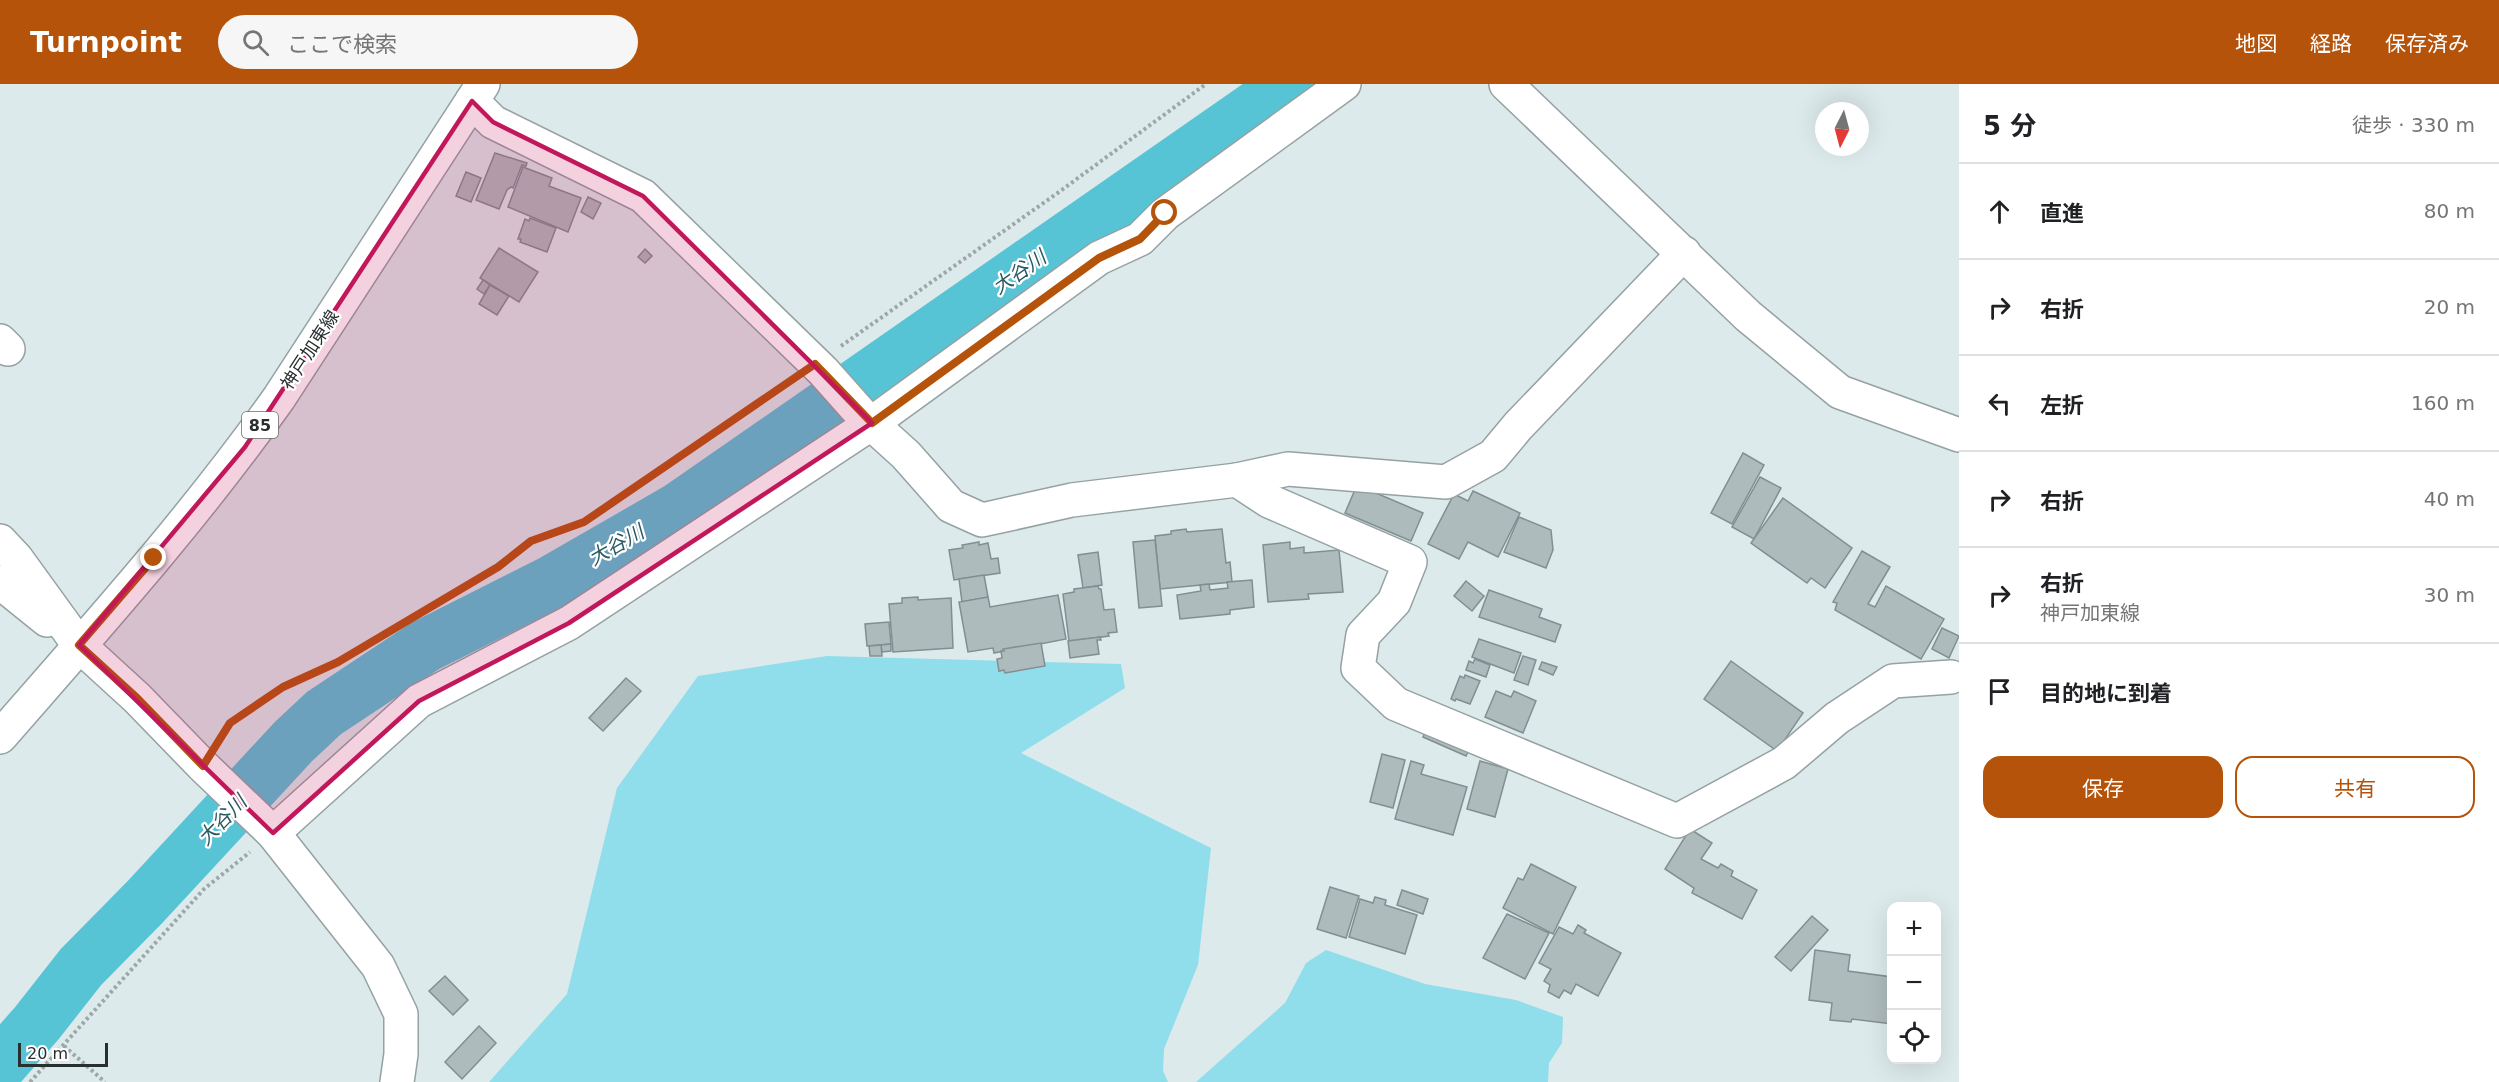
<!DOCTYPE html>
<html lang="ja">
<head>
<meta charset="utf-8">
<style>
	:root { --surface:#fff; --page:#f6f6f6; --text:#202124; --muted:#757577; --line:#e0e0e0; --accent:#b45309 }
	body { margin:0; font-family:"DejaVu Sans","Noto Sans JP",sans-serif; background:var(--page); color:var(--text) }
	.controls { position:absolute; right:18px; bottom:18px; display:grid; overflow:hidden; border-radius:12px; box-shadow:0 6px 24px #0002 }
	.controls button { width:54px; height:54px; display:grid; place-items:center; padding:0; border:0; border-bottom:2px solid var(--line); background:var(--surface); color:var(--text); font:30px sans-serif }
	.compass { position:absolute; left:1815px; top:18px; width:54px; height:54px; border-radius:50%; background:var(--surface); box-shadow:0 6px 24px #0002; rotate:186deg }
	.scale { position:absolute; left:18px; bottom:15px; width:90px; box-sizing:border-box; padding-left:6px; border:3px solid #292e2f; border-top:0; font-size:16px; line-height:21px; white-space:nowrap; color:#292e2f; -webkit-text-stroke:4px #fff; paint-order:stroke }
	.stop { position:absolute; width:18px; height:18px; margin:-14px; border:4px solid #b45309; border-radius:50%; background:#fff }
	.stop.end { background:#b45309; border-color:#fff; box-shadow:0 2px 6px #0008 }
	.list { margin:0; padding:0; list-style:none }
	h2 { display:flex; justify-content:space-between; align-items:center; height:78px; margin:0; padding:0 24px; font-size:26px }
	h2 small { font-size:20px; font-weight:400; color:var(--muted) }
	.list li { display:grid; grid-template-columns:39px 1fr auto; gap:18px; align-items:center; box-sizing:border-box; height:96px; padding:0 24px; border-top:2px solid var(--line) }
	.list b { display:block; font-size:22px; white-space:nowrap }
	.list p { margin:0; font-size:20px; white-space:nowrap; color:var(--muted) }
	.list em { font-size:20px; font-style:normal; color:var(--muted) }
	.actions { display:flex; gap:12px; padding:18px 24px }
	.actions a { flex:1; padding:14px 0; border:2px solid var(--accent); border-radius:18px; text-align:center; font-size:21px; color:var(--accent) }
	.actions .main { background:var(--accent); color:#fff }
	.icon { flex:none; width:33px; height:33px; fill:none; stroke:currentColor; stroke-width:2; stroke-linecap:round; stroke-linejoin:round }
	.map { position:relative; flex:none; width:1959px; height:998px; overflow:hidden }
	header { display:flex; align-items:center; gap:36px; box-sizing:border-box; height:84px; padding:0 30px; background:var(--accent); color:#fff }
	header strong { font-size:28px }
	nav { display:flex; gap:33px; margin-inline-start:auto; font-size:21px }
	.search { width:420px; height:54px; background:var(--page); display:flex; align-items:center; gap:15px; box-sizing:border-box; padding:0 21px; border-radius:33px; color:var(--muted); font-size:22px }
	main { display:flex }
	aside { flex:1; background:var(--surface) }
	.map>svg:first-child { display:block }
</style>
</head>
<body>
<header>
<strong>Turnpoint</strong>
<div class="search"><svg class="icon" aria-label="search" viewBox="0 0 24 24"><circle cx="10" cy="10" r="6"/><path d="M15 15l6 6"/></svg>ここで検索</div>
<nav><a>地図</a><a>経路</a><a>保存済み</a></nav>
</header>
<main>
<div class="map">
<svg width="1959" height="998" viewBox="0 0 1959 998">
	<rect width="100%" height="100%" fill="#ddeaec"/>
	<g fill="#90ddeb">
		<polygon points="827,572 1121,580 1125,604 1021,669 1211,764 1198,881 1164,965 1163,987 1168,998 489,998 567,910 617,704 698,592"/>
		<polygon points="1326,866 1425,900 1516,916 1563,933 1562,959 1549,979 1548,998 1196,998 1285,919 1306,879"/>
	</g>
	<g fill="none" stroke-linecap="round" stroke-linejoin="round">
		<polyline stroke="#57c4d6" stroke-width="54" points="0,981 37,939 81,883 145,818 293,658 324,629 425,562 554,497 679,425 1290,0"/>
	</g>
	<g fill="#aebbbd" stroke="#828e90" stroke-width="1.5">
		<polygon points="495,69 527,79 526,82 522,81 513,104 511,103 507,106 499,125 476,116"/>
		<polygon points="523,83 552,94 549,102 581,114 568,148 508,123"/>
		<polygon points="466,88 481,94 471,118 456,112"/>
		<polygon points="588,113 601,119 593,135 581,128"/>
		<polygon points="530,134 556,144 547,168 520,158 521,155 518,155 525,135 529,137"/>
		<polygon points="499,164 538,188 519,218 480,194"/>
		<polygon points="645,165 652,172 645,179 638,173"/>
		<polygon points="483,196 490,201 484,210 477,205"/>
		<polygon points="490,201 509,212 497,231 479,220"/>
		<polygon points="1743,369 1764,381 1732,440 1711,429"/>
		<polygon points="1760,393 1781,404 1754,455 1732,443"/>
		<polygon points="1357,401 1423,429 1411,457 1345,429"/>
		<polygon points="1473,407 1520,429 1498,473 1468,458 1459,475 1428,460 1454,410 1468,417"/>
		<polygon points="1783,414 1852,464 1825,504 1811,494 1807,499 1751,459"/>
		<polygon points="1519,433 1551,446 1553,466 1546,484 1504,468"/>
		<polygon points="1186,445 1187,448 1222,445 1226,479 1230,478 1232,498 1160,505 1155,452 1171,450 1171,447"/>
		<polygon points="1155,456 1162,522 1139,524 1133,458"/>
		<polygon points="979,458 979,461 988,459 991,475 998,474 1000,489 954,496 949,466 963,464 962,461"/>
		<polygon points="1290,458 1290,465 1304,463 1304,469 1339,466 1343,508 1308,510 1309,515 1268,518 1263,461"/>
		<polygon points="1862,467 1890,483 1868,520 1875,523 1886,502 1944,535 1921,575 1835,526 1837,519 1833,518"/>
		<polygon points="1098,468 1102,501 1083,504 1078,471"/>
		<polygon points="984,491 988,513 962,518 959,495"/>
		<polygon points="1252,496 1254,523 1230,526 1230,530 1180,535 1177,511 1201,507 1200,501 1209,500 1210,506 1228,504 1227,498"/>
		<polygon points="1466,497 1484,512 1472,527 1454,512"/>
		<polygon points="1098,502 1099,505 1101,505 1104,526 1114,525 1117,548 1108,549 1109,552 1069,557 1063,510 1074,508 1074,505"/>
		<polygon points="1489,506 1542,525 1539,533 1561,541 1555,558 1479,533"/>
		<polygon points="1058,511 1066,555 994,569 993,564 968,568 959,518 988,513 990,523"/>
		<polygon points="918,513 918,516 951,514 953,564 893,568 889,520 902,519 902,514"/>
		<polygon points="889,538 891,560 867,562 865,540"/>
		<polygon points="1942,544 1959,552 1949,574 1932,565"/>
		<polygon points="1100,553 1101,556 1097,556 1099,570 1070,574 1068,557"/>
		<polygon points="1479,555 1521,569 1514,589 1472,573"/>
		<polygon points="1041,559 1045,582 1005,589 1004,586 999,587 997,575 1002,574 1001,567 1004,567 1003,565"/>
		<polygon points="891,560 891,567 882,568 881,561"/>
		<polygon points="881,561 882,572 870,572 869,562"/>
		<polygon points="1523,572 1536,576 1528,601 1514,596"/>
		<polygon points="1475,575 1490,581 1486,593 1466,586 1469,577 1473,579"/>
		<polygon points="1731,577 1803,629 1777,667 1704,615"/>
		<polygon points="1542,578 1557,583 1553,591 1539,585"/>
		<polygon points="1465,591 1480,597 1470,620 1456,615 1455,617 1451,615 1460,592 1464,594"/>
		<polygon points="626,594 641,607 603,647 589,634"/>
		<polygon points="1496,607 1511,613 1514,607 1536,617 1523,649 1485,633"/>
		<polygon points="1428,641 1471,661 1466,672 1423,653"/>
		<polygon points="1382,670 1405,676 1393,724 1370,718"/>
		<polygon points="1411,677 1424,681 1421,690 1467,703 1453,751 1395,735"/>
		<polygon points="1480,677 1508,685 1495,733 1467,725"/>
		<polygon points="1690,745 1712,759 1701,775 1718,784 1721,780 1733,787 1731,792 1757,806 1742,835 1692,809 1694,804 1665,785"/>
		<polygon points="1531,780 1576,803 1553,850 1503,824 1518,794 1523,796"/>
		<polygon points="1330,803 1359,812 1346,854 1317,845"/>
		<polygon points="1402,806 1428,815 1423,830 1397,821"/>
		<polygon points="1375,813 1386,816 1385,821 1417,831 1405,870 1349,853 1360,815 1373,819"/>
		<polygon points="1507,830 1549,849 1525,895 1483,874"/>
		<polygon points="1812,832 1828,846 1791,887 1775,873"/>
		<polygon points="1578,841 1586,846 1584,849 1621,869 1598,912 1576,900 1571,910 1564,906 1559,914 1548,908 1550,901 1544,897 1551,885 1539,879 1559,843 1573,850"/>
		<polygon points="1815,866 1850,871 1848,887 1892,893 1892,940 1852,935 1851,938 1830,936 1832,919 1809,916"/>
		<polygon points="445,892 468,916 453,931 429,907"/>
		<polygon points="479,942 496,959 462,995 445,978"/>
	</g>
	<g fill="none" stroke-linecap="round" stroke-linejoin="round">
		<g stroke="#95a1a3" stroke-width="36">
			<g id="street">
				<polyline points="1506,0 1748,232 1840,308 1959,351"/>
				<polyline points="472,17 493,38 643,112 823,287 863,332 906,371 951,422 982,436 1072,416 1237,396 1288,385 1446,398 1493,372 1518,342 1684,169"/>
				<polyline points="0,257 8,265"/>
				<polyline points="1237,396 1269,417 1410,478 1394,518 1363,551 1358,584 1396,620 1677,737 1784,679 1837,634 1893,597 1951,593"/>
				<polyline points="79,561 137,614 203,682 273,749 378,882 401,930 401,970 397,998"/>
				<polyline points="273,749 419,617 569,539 872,339 1099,174 1140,155 1165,130 1344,0"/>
			</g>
		</g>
		<g stroke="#95a1a3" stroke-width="36">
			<path id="primary" d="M0,653c96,-110 194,-219 279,-339l204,-314"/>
		</g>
		<g stroke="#95a1a3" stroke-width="36">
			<g id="highway">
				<polyline points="0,457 16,474 79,561"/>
				<polyline points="0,498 47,536"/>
			</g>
		</g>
		<g stroke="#9da7a9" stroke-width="4" stroke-dasharray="3 3" stroke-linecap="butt">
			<polyline points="841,262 1059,108 1206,0"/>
			<polyline points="221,654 230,639 283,603 338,578 498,483 531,457 584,438 790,297"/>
			<polyline points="64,962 105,998"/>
			<polyline points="30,998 204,805 250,768"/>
		</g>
		<use href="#street" stroke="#fff" stroke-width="33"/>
		<use href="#primary" stroke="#fff" stroke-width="33"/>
		<use href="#highway" stroke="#fff" stroke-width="33"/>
	</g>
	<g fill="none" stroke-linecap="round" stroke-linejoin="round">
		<polyline stroke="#b45309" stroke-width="8" points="154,474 79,561 137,614 203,682 230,639 283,603 338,578 498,483 531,457 584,438 815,280 872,339 1099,174 1140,155 1165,129"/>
	</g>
	<path fill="#c2185b" fill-opacity="0.2" stroke="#c2185b" stroke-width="4.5" stroke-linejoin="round" d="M472,17l21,21 150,74 229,227 -303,200 -150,78 -146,132 -194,-188 166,-198z"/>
	<g text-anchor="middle" stroke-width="4.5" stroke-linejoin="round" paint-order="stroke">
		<rect fill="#fff" stroke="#696d6d" stroke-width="1.5" x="242" y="328" width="36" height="26" rx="4.5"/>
		<g font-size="16" font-weight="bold" fill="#292e2f">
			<text x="260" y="347">85</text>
		</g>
		<g font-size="18" fill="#292e2f" stroke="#fff">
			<text transform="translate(310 266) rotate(-57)" y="6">神戸加東線</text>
		</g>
		<g font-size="20" font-style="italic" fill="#2b5a62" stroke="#fff">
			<text transform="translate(1019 188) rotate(-35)" y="7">大谷川</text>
			<text transform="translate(616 461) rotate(-30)" y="7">大谷川</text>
			<text transform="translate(222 736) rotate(-46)" y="7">大谷川</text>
		</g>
	</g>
</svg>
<div class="controls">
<button>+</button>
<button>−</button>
<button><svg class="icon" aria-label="locate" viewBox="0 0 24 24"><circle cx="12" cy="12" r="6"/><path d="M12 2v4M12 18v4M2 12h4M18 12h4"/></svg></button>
</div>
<svg class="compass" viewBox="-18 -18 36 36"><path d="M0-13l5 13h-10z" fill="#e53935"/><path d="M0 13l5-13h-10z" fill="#757577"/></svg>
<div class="scale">20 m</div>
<div class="stop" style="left:1165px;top:129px"></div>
<div class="stop end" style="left:154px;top:474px"></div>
</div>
<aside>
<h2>5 分<small>徒歩 · 330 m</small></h2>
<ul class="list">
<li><svg class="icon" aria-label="ahead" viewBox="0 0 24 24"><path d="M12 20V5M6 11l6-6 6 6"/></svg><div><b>直進</b></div><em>80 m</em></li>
<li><svg class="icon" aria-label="right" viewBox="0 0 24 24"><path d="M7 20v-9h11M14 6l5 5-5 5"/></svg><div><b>右折</b></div><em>20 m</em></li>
<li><svg class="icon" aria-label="left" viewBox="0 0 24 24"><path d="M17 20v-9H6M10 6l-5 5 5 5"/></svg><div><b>左折</b></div><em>160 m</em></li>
<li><svg class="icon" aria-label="right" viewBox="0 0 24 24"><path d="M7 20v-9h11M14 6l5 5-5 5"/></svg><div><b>右折</b></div><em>40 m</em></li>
<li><svg class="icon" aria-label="right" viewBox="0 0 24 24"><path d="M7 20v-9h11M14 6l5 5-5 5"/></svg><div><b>右折</b><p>神戸加東線</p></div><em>30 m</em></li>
<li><svg class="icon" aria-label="arrive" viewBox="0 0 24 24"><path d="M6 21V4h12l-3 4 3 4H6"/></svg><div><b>目的地に到着</b></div></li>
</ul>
<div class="actions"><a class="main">保存</a><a>共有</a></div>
</aside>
</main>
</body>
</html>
